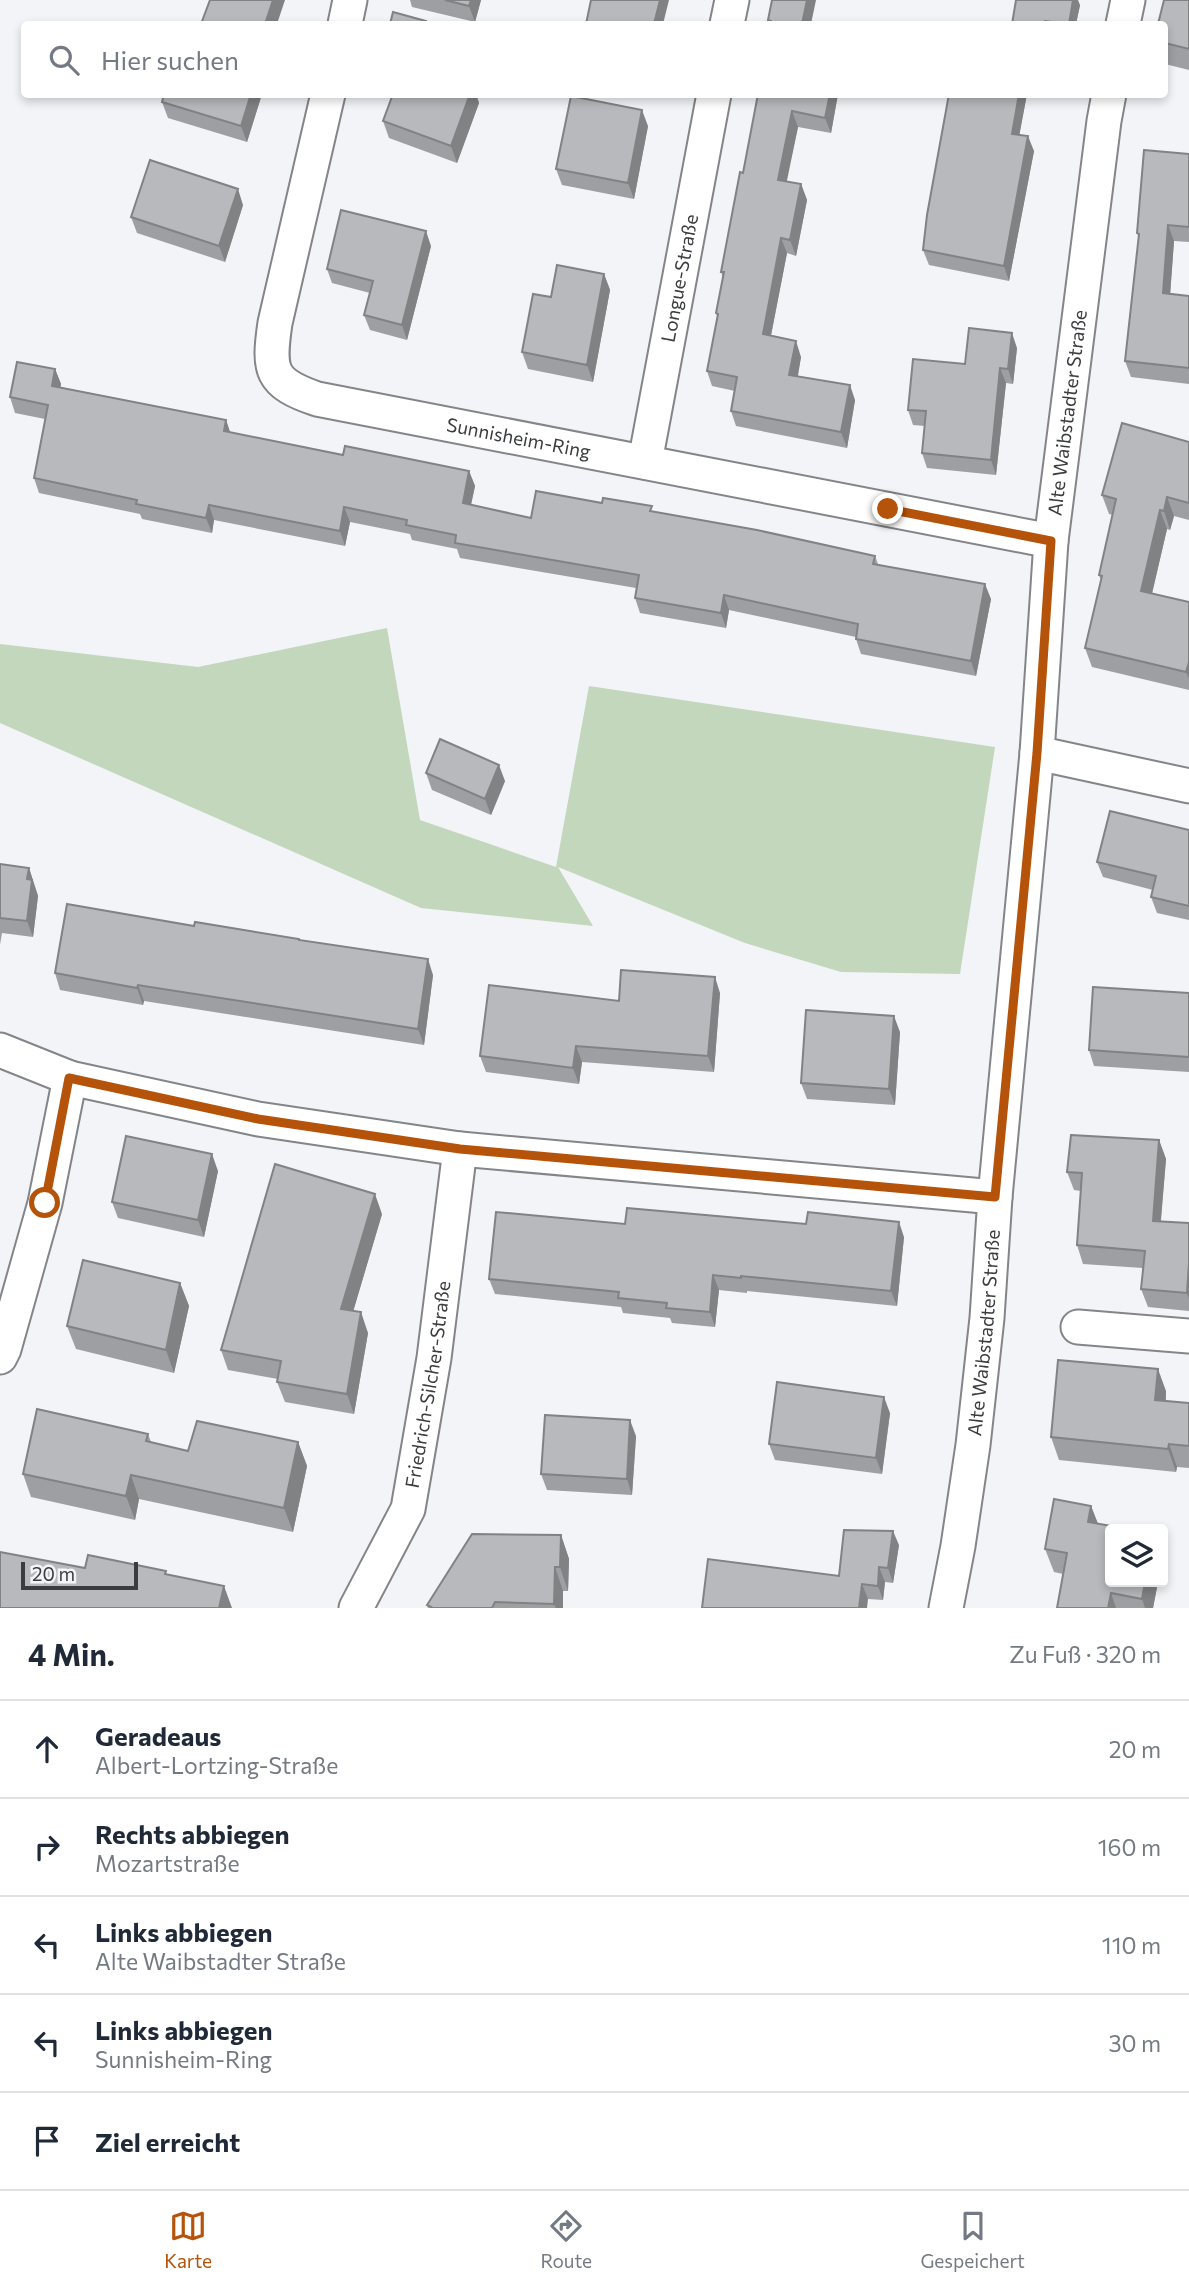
<!DOCTYPE html>
<html lang="de">
<head>
<meta charset="utf-8">
<style>
	:root { --surface:#fff; --page:#f6f6f7; --text:#1f2937; --muted:#747a83; --line:#e0e1e3; --accent:#b45309 }
	body { margin:0; font-family:Commissioner,sans-serif; background:var(--page); color:var(--text) }
	.controls { position:absolute; right:21px; bottom:21px; display:grid; overflow:hidden; border-radius:7px; box-shadow:0 4px 10px #0003 }
	.controls button { width:63px; height:63px; display:grid; place-items:center; padding:0; border:0; border-bottom:2px solid var(--line); background:var(--surface); color:var(--text); font:35px sans-serif }
	.scale { position:absolute; left:21px; bottom:18px; width:117px; box-sizing:border-box; padding-left:7px; border:4px solid #3b3c3e; border-top:0; font-size:19px; line-height:24px; white-space:nowrap; color:#3b3c3e; -webkit-text-stroke:5px #f2f4f8; paint-order:stroke }
	.stop { position:absolute; width:21px; height:21px; margin:-16px; border:5px solid #b45309; border-radius:50%; background:#fff }
	.stop.end { background:#b45309; border-color:#fff; box-shadow:0 2px 7px #0008 }
	.list { margin:0; padding:0; list-style:none }
	h2 { display:flex; justify-content:space-between; align-items:center; height:91px; margin:0; padding:0 28px; font-size:30px }
	h2 small { font-size:23px; font-weight:400; color:var(--muted) }
	.list li { display:grid; grid-template-columns:46px 1fr auto; gap:21px; align-items:center; box-sizing:border-box; height:98px; padding:0 28px; border-top:2px solid var(--line) }
	.list b { display:block; font-size:26px; white-space:nowrap }
	.list p { margin:0; font-size:23px; white-space:nowrap; color:var(--muted) }
	.list em { font-size:23px; font-style:normal; color:var(--muted) }
	.icon { flex:none; width:38px; height:38px; fill:none; stroke:currentColor; stroke-width:2; stroke-linecap:round; stroke-linejoin:round }
	.map { position:relative; flex:none; width:1189px; height:1608px; overflow:hidden }
	.search { position:absolute; background:var(--surface); box-shadow:0 4px 10px #0003; left:21px; right:21px; top:21px; height:77px; display:flex; align-items:center; gap:18px; box-sizing:border-box; padding:0 24px; border-radius:7px; color:var(--muted); font-size:26px }
	.sheet { height:581px; background:var(--surface) }
	nav { display:flex; justify-content:space-around; align-items:center; box-sizing:border-box; height:98px; border-top:2px solid var(--line); background:var(--surface); font-size:19px; color:var(--muted) }
	nav a { display:grid; justify-items:center; gap:4px }
	nav .on { color:var(--accent) }
	.map>svg:first-child { display:block }
</style>
</head>
<body>
<div class="map">
<svg width="1189" height="1608" viewBox="0 0 1189 1608">
	<rect width="100%" height="100%" fill="#f2f4f8"/>
	<polygon fill="#c2d7bc" points="387,628 420,820 556,867 589,686 995,747 960,974 841,972 745,943 558,867 593,926 421,908 0,723 0,644 198,667"/>
	<g fill="none" stroke-linecap="round" stroke-linejoin="round">
		<g stroke="#838589" stroke-width="37">
			<g id="street">
				<polyline points="345,24 350,0"/>
				<polyline points="727,24 732,0"/>
				<polyline points="1123,24 1128,0"/>
				<path id="s1" d="M328,94l-53,229c-7,48 -5,60 42,76l734,142"/>
				<path id="s2" d="M645,462l69,-368"/>
				<polyline points="1037,753 1189,786"/>
				<polyline points="0,1050 70,1078 258,1119 460,1149 995,1197"/>
				<polyline points="1078,1327 1189,1336"/>
				<polyline points="0,1357 4,1349 45,1203 70,1078"/>
				<path id="s3" d="M356,1608l52,-99 26,-151 26,-209"/>
				<path id="s4" d="M946,1608l12,-62 15,-101 14,-127 8,-121 42,-444 14,-212 53,-420 5,-27"/>
			</g>
		</g>
		<use href="#street" stroke="#fff" stroke-width="33"/>
	</g>
	<g fill="#9d9fa3">
		<polygon points="410,0 481,0 475,22 412,7"/>
		<polygon points="1189,0 1189,70 1165,64 1165,43"/>
		<polygon points="1080,5 1076,24 1012,24"/>
		<polygon points="164,94 262,94 247,142 168,118 162,102"/>
		<polygon points="393,94 476,94 479,103 457,163 389,138 383,121"/>
		<polygon points="758,94 838,94 831,133 798,127 786,181 801,184 807,200 796,256 787,253 771,336 801,357 798,376 855,400 847,448 736,426 731,411 735,391 712,386 707,371 718,318 716,313 723,278 721,272 743,173"/>
		<polygon points="949,94 1027,94 1019,135 1034,151 1009,281 929,265 923,250"/>
		<polygon points="648,126 634,199 562,185 556,169"/>
		<polygon points="1189,154 1189,242 1174,241 1170,294 1189,296 1189,384 1131,377 1125,361 1139,238 1137,233"/>
		<polygon points="243,205 225,262 137,233 131,217"/>
		<polygon points="431,246 407,340 370,330 364,315 370,293 332,283 327,269"/>
		<polygon points="604,274 610,290 593,382 528,369 522,352 551,297"/>
		<polygon points="1017,348 1013,384 1006,383 996,475 927,468 922,453 925,426 913,425 908,410 965,364"/>
		<polygon points="55,369 61,384 60,387 226,420 230,432 343,455 469,471 475,486 471,505 531,518 654,512 875,556 878,564 991,599 976,676 861,654 856,639 856,637 729,610 726,628 640,613 635,598 636,588 460,558 457,549 412,540 410,534 350,522 345,546 214,520 212,533 142,519 140,514 39,493 34,478 45,419 15,413 10,397"/>
		<polygon points="1189,442 1189,520 1174,516 1170,530 1167,529 1152,594 1189,602 1189,690 1092,667 1085,648 1101,580 1099,575 1113,515 1109,514 1102,495"/>
		<polygon points="426,773 505,781 491,815 432,790"/>
		<polygon points="1189,830 1189,920 1157,913 1151,897 1153,890 1103,877 1097,862"/>
		<polygon points="0,864 29,868 38,896 33,937 2,933 0,945"/>
		<polygon points="194,926 299,939 300,941 433,975 424,1045 144,1001 143,1005 60,990 55,973"/>
		<polygon points="720,993 714,1072 582,1062 579,1084 486,1072 480,1056 619,1001"/>
		<polygon points="1189,993 1189,1072 1094,1066 1089,1050"/>
		<polygon points="900,1032 895,1105 807,1099 801,1083"/>
		<polygon points="1159,1140 1166,1159 1161,1221 1189,1223 1189,1311 1148,1307 1141,1289 1143,1268 1083,1264 1077,1245 1081,1191 1074,1190 1067,1172"/>
		<polygon points="218,1171 204,1237 118,1218 112,1202"/>
		<polygon points="382,1214 353,1311 368,1333 354,1414 285,1402 277,1382 278,1379 228,1370 221,1350"/>
		<polygon points="625,1224 904,1237 897,1306 747,1291 747,1293 719,1290 715,1327 672,1323 670,1318 623,1313 621,1307 495,1294 489,1279"/>
		<polygon points="180,1283 189,1306 174,1373 76,1349 67,1326"/>
		<polygon points="1166,1391 1166,1401 1189,1403 1189,1468 1177,1467 1176,1472 1059,1460 1051,1437"/>
		<polygon points="890,1413 882,1474 775,1460 769,1444"/>
		<polygon points="148,1434 151,1442 188,1451 298,1442 307,1466 293,1532 139,1499 135,1520 31,1497 23,1474"/>
		<polygon points="636,1436 632,1495 547,1490 541,1474"/>
		<polygon points="1091,1506 1098,1524 1110,1582 1158,1582 1153,1608 1057,1608 1063,1574 1054,1572 1045,1549"/>
		<polygon points="561,1535 569,1559 568,1591 563,1591 563,1608 428,1608 427,1605"/>
		<polygon points="899,1545 893,1583 885,1582 883,1600 868,1599 839,1576"/>
	</g>
	<g fill="#808284">
		<polygon points="273,0 285,0 277,24 265,24"/>
		<polygon points="471,0 481,0 475,22 469,6"/>
		<polygon points="660,0 669,0 663,24 654,24"/>
		<polygon points="807,0 816,0 811,24 802,24"/>
		<polygon points="1073,0 1078,0 1080,5 1076,24 1069,24"/>
		<polygon points="251,94 262,94 247,142 241,126"/>
		<polygon points="470,94 476,94 479,103 457,163 451,146"/>
		<polygon points="830,94 838,94 831,133 825,118"/>
		<polygon points="1019,94 1027,94 1017,148 1012,134"/>
		<polygon points="642,110 648,126 634,199 628,183"/>
		<polygon points="792,111 798,127 784,195 778,180"/>
		<polygon points="1028,136 1034,151 1009,281 1004,266"/>
		<polygon points="801,184 807,200 796,256 790,240"/>
		<polygon points="238,189 243,205 225,262 219,246"/>
		<polygon points="1168,225 1174,241 1169,310 1163,293"/>
		<polygon points="426,231 431,246 407,340 402,325"/>
		<polygon points="781,238 787,253 768,350 763,334"/>
		<polygon points="604,274 610,290 593,382 587,365"/>
		<polygon points="1012,333 1017,348 1013,384 1008,369"/>
		<polygon points="796,341 801,357 795,390 789,375"/>
		<polygon points="1000,368 1006,383 996,475 991,460"/>
		<polygon points="55,369 61,384 58,401 52,386"/>
		<polygon points="850,385 855,400 847,448 841,432"/>
		<polygon points="226,420 231,435 224,431"/>
		<polygon points="469,471 475,486 468,518 463,503"/>
		<polygon points="1167,497 1174,516 1170,530 1164,511"/>
		<polygon points="209,505 214,520 212,533 206,518"/>
		<polygon points="344,507 350,522 345,546 340,531"/>
		<polygon points="1160,510 1167,529 1148,610 1141,591"/>
		<polygon points="985,584 991,599 976,676 971,661"/>
		<polygon points="724,595 729,610 726,628 721,613"/>
		<polygon points="1189,662 1189,679 1186,672"/>
		<polygon points="499,765 505,781 491,815 485,799"/>
		<polygon points="29,868 38,896 33,937 27,921 27,879"/>
		<polygon points="428,959 433,975 424,1045 418,1029"/>
		<polygon points="715,977 720,993 714,1072 708,1056"/>
		<polygon points="138,985 144,1001 143,1005 137,988"/>
		<polygon points="894,1016 900,1032 895,1105 889,1089"/>
		<polygon points="576,1046 582,1062 579,1084 573,1068"/>
		<polygon points="1159,1140 1166,1159 1159,1239 1153,1221"/>
		<polygon points="212,1154 218,1171 204,1237 198,1220"/>
		<polygon points="375,1194 382,1214 348,1329 341,1309"/>
		<polygon points="899,1222 904,1237 897,1306 891,1291"/>
		<polygon points="1189,1263 1189,1299 1187,1293"/>
		<polygon points="713,1275 719,1290 715,1327 710,1312"/>
		<polygon points="180,1283 189,1306 174,1373 166,1350"/>
		<polygon points="361,1312 368,1333 354,1414 347,1394"/>
		<polygon points="1158,1369 1166,1391 1164,1423 1155,1400"/>
		<polygon points="884,1397 890,1413 882,1474 876,1458"/>
		<polygon points="630,1420 636,1436 632,1495 627,1479"/>
		<polygon points="298,1442 307,1466 293,1532 284,1508"/>
		<polygon points="1169,1444 1177,1467 1176,1472 1168,1449"/>
		<polygon points="131,1475 139,1499 135,1520 126,1496"/>
		<polygon points="1091,1506 1100,1529 1088,1522"/>
		<polygon points="893,1531 899,1545 893,1583 888,1568"/>
		<polygon points="561,1535 569,1559 568,1591 560,1567"/>
		<polygon points="555,1567 563,1591 563,1608 556,1608 554,1604"/>
		<polygon points="879,1567 885,1582 883,1600 878,1586"/>
		<polygon points="1145,1582 1158,1582 1153,1608 1145,1608 1142,1599"/>
		<polygon points="862,1584 868,1599 867,1608 859,1608"/>
		<polygon points="224,1586 232,1608 219,1608"/>
		<polygon points="1111,1593 1116,1608 1108,1608"/>
	</g>
	<g fill="#b7b9bd" stroke="#808284" stroke-width="2">
		<polygon points="210,0 273,0 265,24 201,24"/>
		<polygon points="445,0 471,0 469,6"/>
		<polygon points="591,0 660,0 654,24 586,24"/>
		<polygon points="772,0 807,0 802,24 771,24 771,21 768,20"/>
		<polygon points="1016,0 1073,0 1069,24 1045,21 1044,24 1012,24"/>
		<polygon points="1164,0 1189,0 1189,49 1165,43 1165,24 1158,24"/>
		<polygon points="393,12 426,21 426,24 390,24"/>
		<polygon points="164,94 251,94 241,126 162,102"/>
		<polygon points="393,94 470,94 451,146 383,121"/>
		<polygon points="758,94 830,94 825,118 792,111 778,180 801,184 790,240 781,238 763,334 796,341 789,375 850,385 841,432 731,411 737,377 707,371 718,314 716,313 724,272 721,272 740,172 743,173"/>
		<polygon points="949,94 1019,94 1012,134 1028,136 1004,266 923,250 927,215"/>
		<polygon points="571,96 642,110 628,183 556,169"/>
		<polygon points="1144,150 1189,154 1189,227 1168,225 1163,293 1189,296 1189,368 1125,361 1139,234 1137,233"/>
		<polygon points="150,160 238,189 219,246 131,217"/>
		<polygon points="341,210 426,231 402,325 364,315 373,281 327,269"/>
		<polygon points="557,265 604,274 587,365 522,352 533,294 551,297"/>
		<polygon points="969,328 1012,333 1008,369 1000,368 991,460 922,453 926,411 908,410 913,359 965,364"/>
		<polygon points="17,362 55,369 52,386 226,420 224,431 343,455 345,446 469,471 463,503 531,518 536,491 602,503 603,498 652,506 650,511 757,530 875,556 873,564 985,584 971,661 856,639 858,624 724,595 721,613 635,598 639,575 455,543 456,535 406,525 407,520 344,507 340,531 209,505 206,518 136,504 137,500 34,478 48,405 10,397"/>
		<polygon points="1122,423 1189,442 1189,503 1167,497 1164,511 1160,510 1141,591 1189,602 1189,662 1186,672 1085,648 1102,576 1099,575 1116,499 1102,495"/>
		<polygon points="440,739 499,765 485,799 426,773"/>
		<polygon points="1110,811 1189,830 1189,906 1151,897 1156,876 1097,862"/>
		<polygon points="0,864 29,868 27,879 32,880 27,921 0,918"/>
		<polygon points="67,904 194,926 195,922 299,939 299,940 428,959 418,1029 138,985 137,988 55,973"/>
		<polygon points="621,970 715,977 708,1056 576,1046 573,1068 480,1056 489,985 619,1001"/>
		<polygon points="1093,987 1189,993 1189,1057 1089,1050"/>
		<polygon points="806,1010 894,1016 889,1089 801,1083"/>
		<polygon points="1071,1135 1159,1140 1153,1221 1189,1223 1189,1263 1187,1293 1141,1289 1145,1251 1077,1245 1082,1173 1067,1172"/>
		<polygon points="126,1136 212,1154 198,1220 112,1202"/>
		<polygon points="275,1164 375,1194 341,1309 361,1312 347,1394 277,1382 281,1361 221,1350"/>
		<polygon points="627,1208 806,1224 808,1212 899,1222 891,1291 741,1276 741,1278 713,1275 710,1312 666,1308 667,1303 618,1298 619,1292 489,1279 496,1212 625,1224"/>
		<polygon points="83,1260 180,1283 166,1350 67,1326"/>
		<polygon points="1058,1360 1158,1369 1155,1400 1189,1403 1189,1446 1169,1444 1168,1449 1051,1437"/>
		<polygon points="777,1382 884,1397 876,1458 769,1444"/>
		<polygon points="37,1409 148,1434 146,1441 188,1451 197,1421 298,1442 284,1508 131,1475 126,1496 23,1474"/>
		<polygon points="545,1415 630,1420 627,1479 541,1474"/>
		<polygon points="1054,1499 1091,1506 1088,1522 1129,1529 1110,1529 1110,1582 1145,1582 1142,1599 1111,1593 1108,1608 1057,1608 1067,1553 1045,1549"/>
		<polygon points="844,1530 893,1531 888,1568 879,1567 878,1586 862,1584 859,1608 702,1608 708,1559 839,1576"/>
		<polygon points="472,1534 561,1535 560,1567 555,1567 554,1604 495,1602 492,1608 433,1608 427,1605"/>
		<polygon points="0,1552 85,1568 88,1555 166,1571 165,1574 224,1586 219,1608 0,1608"/>
	</g>
	<g fill="none" stroke-linecap="round" stroke-linejoin="round">
		<polyline stroke="#b45309" stroke-width="9" points="45,1203 69,1078 258,1119 460,1149 995,1197 1037,753 1051,541 888,509"/>
	</g>
	<g text-anchor="middle" stroke-width="6" stroke-linejoin="round" paint-order="stroke">
		<g font-size="19" fill="#3b3c3e" stroke="#f2f4f8">
			<text dy="7" stroke="none"><textPath href="#s2" startOffset="187">Longue-Straße</textPath></text>
			<text dy="7" stroke="none"><textPath href="#s4" startOffset="1202">Alte Waibstadter Straße</textPath></text>
			<text dy="7" stroke="none"><textPath href="#s1" startOffset="541">Sunnisheim-Ring</textPath></text>
			<text dy="7" stroke="none"><textPath href="#s4" startOffset="278">Alte Waibstadter Straße</textPath></text>
			<text dy="7" stroke="none"><textPath href="#s3" startOffset="238">Friedrich-Silcher-Straße</textPath></text>
		</g>
	</g>
</svg>
<div class="controls">
<button><svg class="icon" aria-label="layers" viewBox="0 0 24 24"><path d="M12 4l9 5-9 5-9-5zM3 14l9 5 9-5"/></svg></button>
</div>
<div class="scale">20 m</div>
<div class="stop" style="left:45px;top:1203px"></div>
<div class="stop end" style="left:888px;top:509px"></div>
<div class="search"><svg class="icon" aria-label="search" viewBox="0 0 24 24"><circle cx="10" cy="10" r="6"/><path d="M15 15l6 6"/></svg>Hier suchen</div>
</div>
<section class="sheet">
<h2>4 Min.<small>Zu Fuß · 320 m</small></h2>
<ul class="list">
<li><svg class="icon" aria-label="ahead" viewBox="0 0 24 24"><path d="M12 20V5M6 11l6-6 6 6"/></svg><div><b>Geradeaus</b><p>Albert-Lortzing-Straße</p></div><em>20 m</em></li>
<li><svg class="icon" aria-label="right" viewBox="0 0 24 24"><path d="M7 20v-9h11M14 6l5 5-5 5"/></svg><div><b>Rechts abbiegen</b><p>Mozartstraße</p></div><em>160 m</em></li>
<li><svg class="icon" aria-label="left" viewBox="0 0 24 24"><path d="M17 20v-9H6M10 6l-5 5 5 5"/></svg><div><b>Links abbiegen</b><p>Alte Waibstadter Straße</p></div><em>110 m</em></li>
<li><svg class="icon" aria-label="left" viewBox="0 0 24 24"><path d="M17 20v-9H6M10 6l-5 5 5 5"/></svg><div><b>Links abbiegen</b><p>Sunnisheim-Ring</p></div><em>30 m</em></li>
<li><svg class="icon" aria-label="arrive" viewBox="0 0 24 24"><path d="M6 21V4h12l-3 4 3 4H6"/></svg><div><b>Ziel erreicht</b></div></li>
</ul>
</section>
<nav>
<a class="on"><svg class="icon" aria-label="map" viewBox="0 0 24 24"><path d="M3 6l6-2 6 2 6-2v14l-6 2-6-2-6 2zM9 4v14M15 6v14"/></svg>Karte</a>
<a><svg class="icon" aria-label="directions" viewBox="0 0 24 24"><path d="M12 3l9 9-9 9-9-9zM9 14v-3h6M13 9l2 2-2 2"/></svg>Route</a>
<a><svg class="icon" aria-label="saved" viewBox="0 0 24 24"><path d="M7 4h10v16l-5-4-5 4z"/></svg>Gespeichert</a>
</nav>
</body>
</html>
